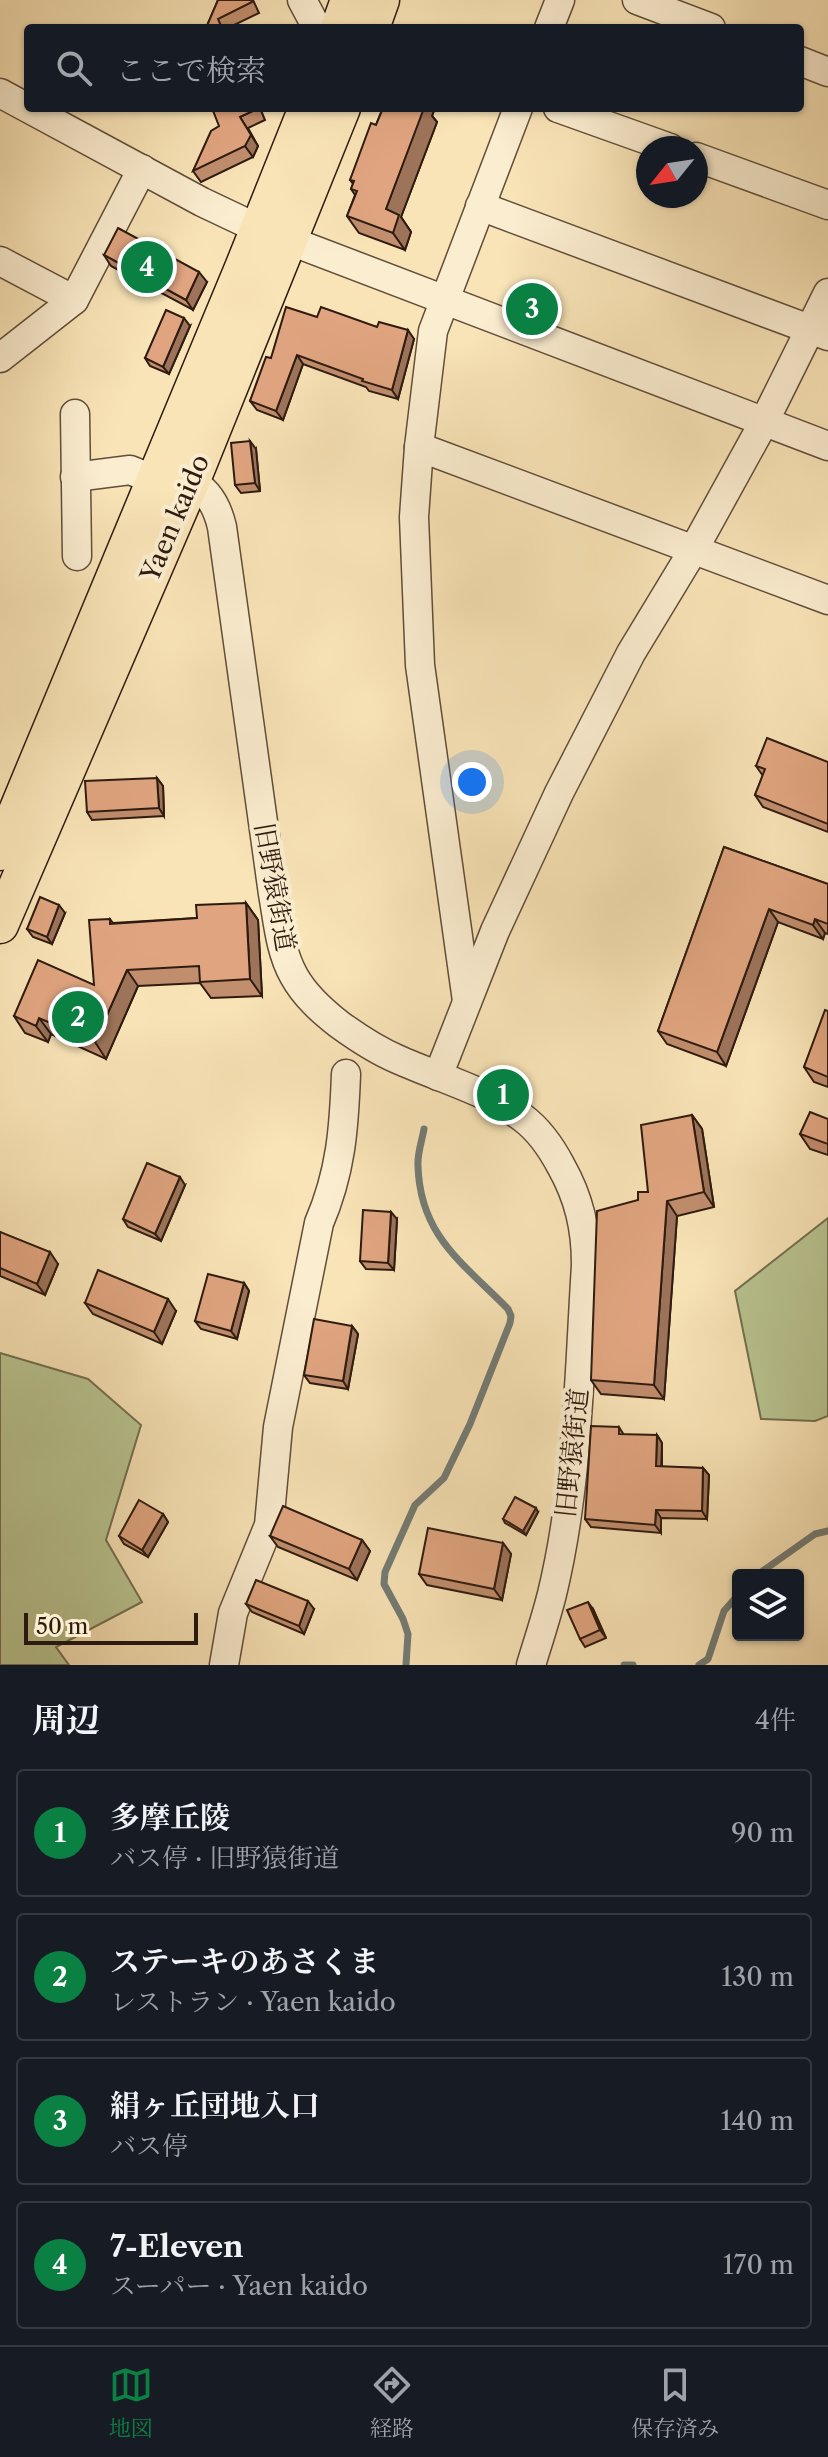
<!DOCTYPE html>
<html lang="ja">
<head>
<meta charset="utf-8">
<style>
	:root { --surface:#171b24; --page:#20242c; --text:#f1f3f6; --muted:#9ea1a6; --line:#363941; --accent:#0b8043 }
	body { margin:0; font-family:"Libre Caslon Text","Noto Serif JP",serif; background:var(--page); color:var(--text) }
	.controls { position:absolute; right:24px; bottom:24px; display:grid; overflow:hidden; border-radius:8px; box-shadow:0 2px 6px #0004 }
	.controls button { width:72px; height:72px; display:grid; place-items:center; padding:0; border:0; border-bottom:2px solid var(--line); background:var(--surface); color:var(--text); font:40px sans-serif }
	.compass { position:absolute; left:636px; top:136px; width:72px; height:72px; border-radius:50%; background:var(--surface); box-shadow:0 2px 6px #0004; rotate:240deg }
	.scale { position:absolute; left:24px; bottom:20px; width:174px; box-sizing:border-box; padding-left:8px; border:4px solid #2e1b10; border-top:0; font-size:22px; line-height:28px; white-space:nowrap; color:#2e1b10; -webkit-text-stroke:6px #fbedd0; paint-order:stroke }
	.you { position:absolute; left:472px; top:782px; width:28px; height:28px; margin:-20px; border:6px solid #fff; border-radius:50%; background:#1a73e8; box-shadow:0 0 0 12px #1a73e833 }
	.badge { display:grid; place-items:center; width:52px; height:52px; border-radius:50%; background:var(--accent); color:#fff; font-size:26px; font-weight:700 }
	.pin { position:absolute; translate:-50% -50%; border:4px solid #fff; box-shadow:0 2px 8px #0006 }
	.list { margin:0; padding:0; list-style:none }
	h2 { display:flex; justify-content:space-between; align-items:center; height:104px; margin:0; padding:0 32px; font-size:34px }
	h2 small { font-size:26px; font-weight:400; color:var(--muted) }
	.list li { display:grid; grid-template-columns:52px 1fr auto; gap:24px; align-items:center; box-sizing:border-box; height:128px; margin:0 16px 16px; padding:0 16px; border:2px solid var(--line); border-radius:8px }
	.list b { display:block; font-size:30px; white-space:nowrap }
	.list p { margin:0; font-size:26px; white-space:nowrap; color:var(--muted) }
	.list em { font-size:26px; font-style:normal; color:var(--muted) }
	.icon { flex:none; width:44px; height:44px; fill:none; stroke:currentColor; stroke-width:2; stroke-linecap:round; stroke-linejoin:round }
	.map { position:relative; flex:none; width:828px; height:1665px; overflow:hidden }
	.search { position:absolute; background:var(--surface); box-shadow:0 2px 6px #0004; left:24px; right:24px; top:24px; height:88px; display:flex; align-items:center; gap:20px; box-sizing:border-box; padding:0 28px; border-radius:8px; color:var(--muted); font-size:30px }
	.sheet { height:680px; background:var(--surface) }
	nav { display:flex; justify-content:space-around; align-items:center; box-sizing:border-box; height:112px; border-top:2px solid var(--line); background:var(--surface); font-size:22px; color:var(--muted) }
	nav a { display:grid; justify-items:center; gap:4px }
	nav .on { color:var(--accent) }
	.map>svg:first-child { display:block }
</style>
</head>
<body>
<div class="map">
<svg width="828" height="1665" viewBox="0 0 828 1665">
	<rect width="100%" height="100%" fill="#f9e4b7"/>
	<filter id="stains"><feTurbulence type="fractalNoise" baseFrequency=".0025" numOctaves="4"/><feColorMatrix values="0 0 0 0 .2 0 0 0 0 .09 0 0 0 0 .02 0 0 0 .5 -.17"/></filter>
	<radialGradient id="worn" r=".72"><stop offset=".6" stop-color="#630" stop-opacity="0"/><stop offset="1" stop-color="#630" stop-opacity=".3"/></radialGradient>
	<g fill="#b9c592" stroke="#747051" stroke-width="2">
		<polygon points="828,1218 828,1416 815,1421 761,1419 735,1291"/>
		<polygon points="0,1353 88,1379 141,1425 106,1540 142,1602 56,1647 69,1665 0,1665"/>
	</g>
	<g fill="none" stroke-linecap="round" stroke-linejoin="round">
		<g stroke="#747c75" stroke-width="7">
			<polyline points="757,1575 815,1534 828,1531"/>
			<path d="M406,1665l2,-31 -5,-15 -19,-35 1,-12 30,-67 29,-27 26,-54 40,-101 1,-7 -3,-7c-45,-46 -88,-73 -90,-143 -1,-12 4,-25 6,-37"/>
			<polyline points="624,1665 633,1665"/>
			<polyline points="699,1665 708,1659 724,1611 738,1595"/>
		</g>
		<g stroke="#614d3a" stroke-width="31">
			<g id="minor">
				<polyline points="302,0 317,28"/>
				<polyline points="637,0 711,28"/>
				<polyline points="549,28 560,0"/>
				<polyline points="800,61 828,72"/>
				<polyline points="0,93 202,202 259,229 828,446"/>
				<polyline points="558,108 670,148"/>
				<polyline points="696,157 828,205"/>
				<polyline points="480,206 828,336"/>
				<polyline points="0,261 74,300"/>
				<polyline points="0,358 74,300 142,169"/>
				<polyline points="75,414 77,556"/>
				<polyline points="419,447 828,600"/>
				<path d="M178,471c25,17 37,26 44,56l51,367c5,28 7,57 21,82 11,20 28,35 46,49 18,13 36,25 57,34 42,19 89,31 126,59 16,12 29,31 38,48 18,32 25,62 25,99 -7,109 -8,222 -34,329 -6,24 -14,48 -21,71"/>
				<polyline points="75,477 130,470 155,480"/>
				<polyline points="467,1001 420,665 414,517 419,447 433,331 518,108"/>
				<polyline points="438,1076 495,931 559,793 631,653 694,549 764,422 828,293"/>
				<path d="M224,1665l9,-52 36,-88 9,-98 41,-204c22,-51 25,-95 27,-149"/>
			</g>
		</g>
		<g stroke="#2e1b10" stroke-width="39">
			<g id="major">
				<polyline points="339,28 349,0"/>
				<polyline points="371,28 381,0"/>
				<polyline points="0,852 243,268 307,108"/>
				<polyline points="0,925 192,480 342,108"/>
			</g>
		</g>
		<use href="#minor" stroke="#fbedd0" stroke-width="28"/>
		<use href="#major" stroke="#f9e4b7" stroke-width="36"/>
	</g>
	<g fill="#c18e6e" stroke="#2e1b10" stroke-width="2">
		<polygon points="218,0 253,0 259,13 228,28 206,28"/>
		<polygon points="260,108 265,120 248,128 258,146 253,157 201,182 193,171 219,126"/>
		<polygon points="383,108 435,108 432,116 437,122 401,217 411,232 405,250 359,233 347,216 355,195 351,189 353,184 350,180 376,125"/>
		<polygon points="104,255 207,282 193,310 111,266"/>
		<polygon points="317,317 377,327 414,339 398,399 369,391 366,387 303,364 283,420 257,410 250,401 271,358"/>
		<polygon points="190,326 169,374 150,366 145,358"/>
		<polygon points="256,449 260,491 241,493 235,485"/>
		<polygon points="828,762 828,832 763,807 755,795 763,776 756,766"/>
		<polygon points="157,778 163,786 164,816 92,820 87,812"/>
		<polygon points="724,847 828,884 828,934 825,933 823,939 778,922 726,1066 667,1044 658,1031"/>
		<polygon points="246,903 258,920 262,996 211,998 200,983 138,986 106,1059 51,1034 48,1042 25,1033 14,1016 94,985 110,919 113,923 197,918"/>
		<polygon points="65,913 52,944 33,937 27,929"/>
		<polygon points="828,1011 828,1087 814,1082 804,1067"/>
		<polygon points="692,1115 702,1129 714,1207 677,1216 664,1399 601,1394 591,1380 638,1200 648,1192"/>
		<polygon points="828,1119 828,1155 810,1149 800,1134"/>
		<polygon points="185,1185 161,1241 128,1227 123,1219"/>
		<polygon points="397,1219 394,1270 366,1269 360,1261"/>
		<polygon points="0,1232 58,1264 45,1295 0,1276"/>
		<polygon points="244,1283 249,1291 237,1339 201,1329 195,1321"/>
		<polygon points="85,1303 176,1311 162,1344 93,1314"/>
		<polygon points="352,1326 358,1334 348,1389 310,1383 304,1375"/>
		<polygon points="619,1427 624,1435 657,1435 662,1443 662,1467 703,1468 709,1475 707,1519 661,1518 661,1533 591,1527 585,1519"/>
		<polygon points="538,1512 526,1535 505,1523 503,1519"/>
		<polygon points="163,1514 168,1522 148,1557 124,1544 119,1536"/>
		<polygon points="270,1536 362,1540 370,1551 357,1580 278,1547"/>
		<polygon points="503,1543 511,1554 502,1600 427,1585 419,1574"/>
		<polygon points="246,1604 314,1609 304,1634 252,1612"/>
		<polygon points="593,1609 606,1638 585,1647 580,1639"/>
	</g>
	<g fill="#9d745a" stroke="#2e1b10" stroke-width="2">
		<polygon points="423,108 435,108 432,116 437,122 401,217 411,232 405,250 393,233 386,209"/>
		<polygon points="240,117 258,146 253,157 245,146"/>
		<polygon points="199,272 207,282 193,310 186,300"/>
		<polygon points="184,318 190,326 169,374 163,367"/>
		<polygon points="408,330 414,339 398,399 392,390"/>
		<polygon points="297,355 303,364 283,420 276,411"/>
		<polygon points="250,441 256,449 260,491 255,483"/>
		<polygon points="157,778 163,786 164,816 159,808"/>
		<polygon points="246,903 258,920 262,996 250,979"/>
		<polygon points="59,905 65,913 52,944 47,937"/>
		<polygon points="769,909 778,922 726,1066 717,1052"/>
		<polygon points="815,919 825,933 823,939 813,925"/>
		<polygon points="127,970 138,986 106,1059 95,1042"/>
		<polygon points="39,1018 51,1034 48,1042 36,1026"/>
		<polygon points="692,1115 702,1129 714,1207 704,1192"/>
		<polygon points="180,1177 185,1185 161,1241 155,1234"/>
		<polygon points="667,1201 677,1216 664,1399 654,1385"/>
		<polygon points="391,1212 397,1219 394,1270 388,1263"/>
		<polygon points="50,1252 58,1264 45,1295 37,1284"/>
		<polygon points="244,1283 249,1291 237,1339 231,1331"/>
		<polygon points="168,1299 176,1311 162,1344 154,1332"/>
		<polygon points="352,1326 358,1334 348,1389 343,1381"/>
		<polygon points="657,1435 662,1443 661,1474 656,1466"/>
		<polygon points="703,1468 709,1475 707,1519 702,1511"/>
		<polygon points="536,1508 538,1512 526,1535 523,1531"/>
		<polygon points="656,1510 661,1518 661,1533 655,1525"/>
		<polygon points="163,1514 168,1522 148,1557 142,1550"/>
		<polygon points="362,1540 370,1551 357,1580 349,1569"/>
		<polygon points="503,1543 511,1554 502,1600 494,1589"/>
		<polygon points="308,1601 314,1609 304,1634 299,1626"/>
		<polygon points="588,1602 593,1609 606,1638 600,1630"/>
	</g>
	<g fill="#e0a580" stroke="#2e1b10" stroke-width="2">
		<polygon points="218,0 251,0 252,2 218,19 222,28 206,28"/>
		<polygon points="212,108 257,109 240,117 251,135 245,146 193,171 211,131 219,126"/>
		<polygon points="383,108 424,108 386,209 399,215 393,233 347,216 357,191 351,189 354,181 350,180 371,123 376,125"/>
		<polygon points="118,228 199,272 186,300 104,255"/>
		<polygon points="286,307 317,317 321,307 377,327 379,322 408,330 392,390 362,381 363,379 297,355 276,411 250,401 266,357 271,358"/>
		<polygon points="166,310 184,318 163,367 145,358"/>
		<polygon points="250,441 255,483 235,485 231,443"/>
		<polygon points="767,738 828,762 828,824 755,795 765,769 756,766"/>
		<polygon points="157,778 159,808 87,812 85,781"/>
		<polygon points="724,847 828,884 828,924 815,919 813,925 769,909 717,1052 658,1031"/>
		<polygon points="40,897 59,905 47,937 27,929"/>
		<polygon points="246,903 250,979 200,982 199,966 127,970 95,1042 39,1018 36,1026 14,1016 38,960 94,985 89,920 110,919 110,924 197,918 196,905"/>
		<polygon points="825,1010 828,1011 828,1077 804,1067"/>
		<polygon points="810,1112 828,1119 828,1144 800,1134"/>
		<polygon points="692,1115 704,1192 667,1201 654,1385 591,1380 597,1211 638,1200 638,1192 648,1192 641,1125"/>
		<polygon points="147,1163 180,1177 155,1234 123,1219"/>
		<polygon points="363,1210 391,1212 388,1263 360,1261"/>
		<polygon points="0,1232 50,1252 37,1284 0,1268"/>
		<polygon points="98,1270 168,1299 154,1332 85,1303"/>
		<polygon points="208,1274 244,1283 231,1331 195,1321"/>
		<polygon points="314,1319 352,1326 343,1381 304,1375"/>
		<polygon points="591,1426 619,1427 619,1434 657,1435 656,1466 703,1468 702,1511 656,1510 655,1525 585,1519"/>
		<polygon points="515,1497 536,1508 523,1531 503,1519"/>
		<polygon points="139,1500 163,1514 142,1550 119,1536"/>
		<polygon points="283,1506 362,1540 349,1569 270,1536"/>
		<polygon points="428,1528 503,1543 494,1589 419,1574"/>
		<polygon points="256,1580 308,1601 299,1626 246,1604"/>
		<polygon points="588,1602 600,1630 580,1639 567,1610"/>
	</g>
	<g text-anchor="middle" stroke-width="8" stroke-linejoin="round" paint-order="stroke">
		<g font-size="26" fill="#2e1b10" stroke="#fbedd0">
			<text transform="translate(175 518) rotate(-67)" y="9">Yaen kaido</text>
			<text transform="translate(275 887) rotate(80)" y="9">旧野猿街道</text>
			<text transform="translate(572 1453) rotate(-84)" y="9">旧野猿街道</text>
		</g>
	</g>
	<rect width="100%" height="100%" filter="url(#stains)"/>
	<rect width="100%" height="100%" fill="url(#worn)"/>
</svg>
<div class="controls">
<button><svg class="icon" aria-label="layers" viewBox="0 0 24 24"><path d="M12 4l9 5-9 5-9-5zM3 14l9 5 9-5"/></svg></button>
</div>
<svg class="compass" viewBox="-18 -18 36 36"><path d="M0-13l5 13h-10z" fill="#e53935"/><path d="M0 13l5-13h-10z" fill="#9ea1a6"/></svg>
<div class="scale">50 m</div>
<div class="you"></div>
<div class="pin badge" style="left:503px;top:1095px">1</div>
<div class="pin badge" style="left:78px;top:1017px">2</div>
<div class="pin badge" style="left:532px;top:309px">3</div>
<div class="pin badge" style="left:147px;top:267px">4</div>
<div class="search"><svg class="icon" aria-label="search" viewBox="0 0 24 24"><circle cx="10" cy="10" r="6"/><path d="M15 15l6 6"/></svg>ここで検索</div>
</div>
<section class="sheet">
<h2>周辺<small>4件</small></h2>
<ul class="list">
<li><span class="badge">1</span><div><b>多摩丘陵</b><p>バス停 · 旧野猿街道</p></div><em>90 m</em></li>
<li><span class="badge">2</span><div><b>ステーキのあさくま</b><p>レストラン · Yaen kaido</p></div><em>130 m</em></li>
<li><span class="badge">3</span><div><b>絹ヶ丘団地入口</b><p>バス停</p></div><em>140 m</em></li>
<li><span class="badge">4</span><div><b>7-Eleven</b><p>スーパー · Yaen kaido</p></div><em>170 m</em></li>
</ul>
</section>
<nav>
<a class="on"><svg class="icon" aria-label="map" viewBox="0 0 24 24"><path d="M3 6l6-2 6 2 6-2v14l-6 2-6-2-6 2zM9 4v14M15 6v14"/></svg>地図</a>
<a><svg class="icon" aria-label="directions" viewBox="0 0 24 24"><path d="M12 3l9 9-9 9-9-9zM9 14v-3h6M13 9l2 2-2 2"/></svg>経路</a>
<a><svg class="icon" aria-label="saved" viewBox="0 0 24 24"><path d="M7 4h10v16l-5-4-5 4z"/></svg>保存済み</a>
</nav>
</body>
</html>
